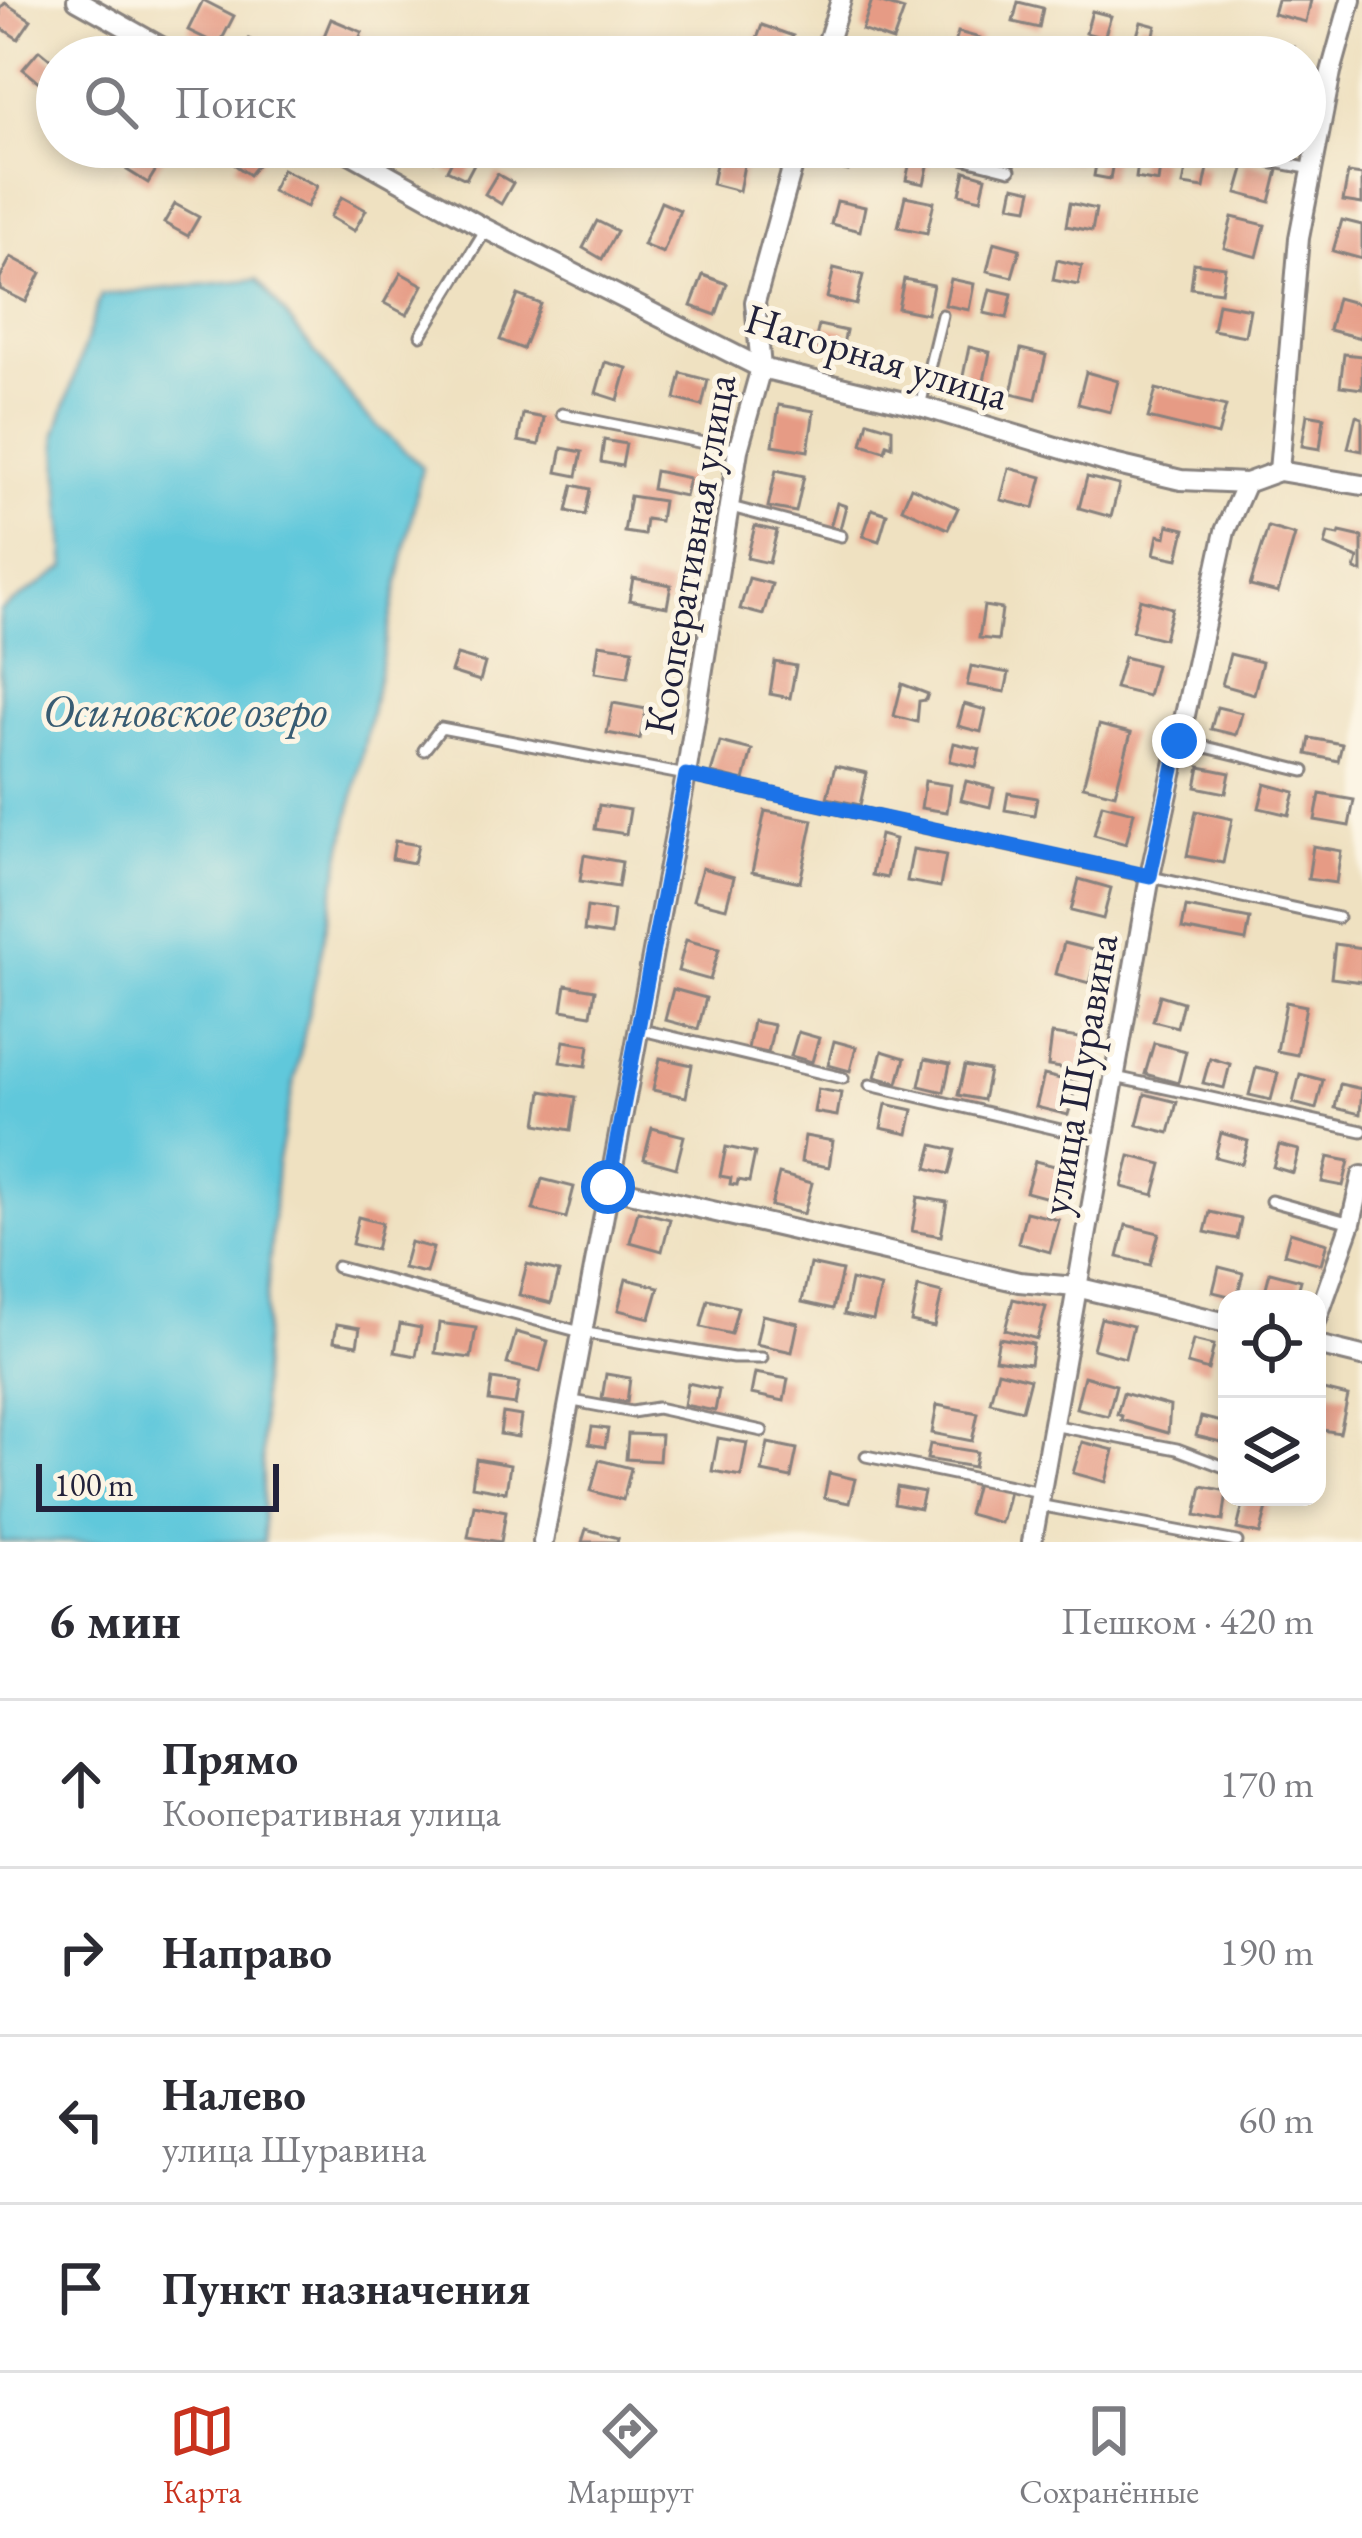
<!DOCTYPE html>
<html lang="ru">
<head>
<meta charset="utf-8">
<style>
	:root { --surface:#fff; --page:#f2f2f3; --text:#2b2b33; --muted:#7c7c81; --line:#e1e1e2; --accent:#c8321e }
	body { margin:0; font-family:"EB Garamond",serif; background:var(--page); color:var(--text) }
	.controls { position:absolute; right:36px; bottom:36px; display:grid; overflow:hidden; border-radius:24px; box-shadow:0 6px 18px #0003 }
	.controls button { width:108px; height:108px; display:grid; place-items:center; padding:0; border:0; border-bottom:3px solid var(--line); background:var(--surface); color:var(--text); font:60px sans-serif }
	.scale { position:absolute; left:36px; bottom:30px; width:243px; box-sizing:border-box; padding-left:12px; border:6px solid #22223b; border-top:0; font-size:33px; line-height:42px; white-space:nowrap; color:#22223b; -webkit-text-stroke:9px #fcf5e5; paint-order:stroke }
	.stop { position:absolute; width:36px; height:36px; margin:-27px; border:9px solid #1a73e8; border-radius:50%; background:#fff }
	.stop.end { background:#1a73e8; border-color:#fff; box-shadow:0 3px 12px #0008 }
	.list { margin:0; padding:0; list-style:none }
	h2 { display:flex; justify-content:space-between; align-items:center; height:156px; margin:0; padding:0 48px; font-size:51px }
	h2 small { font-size:39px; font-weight:400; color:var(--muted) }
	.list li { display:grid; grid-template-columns:78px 1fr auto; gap:36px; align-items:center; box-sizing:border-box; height:168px; padding:0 48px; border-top:3px solid var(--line) }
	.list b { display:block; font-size:45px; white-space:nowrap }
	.list p { margin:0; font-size:39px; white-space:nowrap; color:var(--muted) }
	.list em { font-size:39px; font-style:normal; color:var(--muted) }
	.icon { flex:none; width:66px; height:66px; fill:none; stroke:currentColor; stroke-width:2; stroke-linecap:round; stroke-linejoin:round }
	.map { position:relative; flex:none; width:1362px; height:1542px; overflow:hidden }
	.search { position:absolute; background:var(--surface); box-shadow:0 6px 18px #0003; left:36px; right:36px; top:36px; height:132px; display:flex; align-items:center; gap:30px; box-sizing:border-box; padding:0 42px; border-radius:66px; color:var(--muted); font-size:45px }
	.sheet { height:828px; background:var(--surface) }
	nav { display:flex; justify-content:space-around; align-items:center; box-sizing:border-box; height:168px; border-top:3px solid var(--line); background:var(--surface); font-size:33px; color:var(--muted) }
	nav a { display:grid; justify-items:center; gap:6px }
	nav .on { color:var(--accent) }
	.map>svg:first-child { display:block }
</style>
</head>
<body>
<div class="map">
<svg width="1362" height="1542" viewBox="0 0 1362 1542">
	<rect width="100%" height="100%" fill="#fcf5e5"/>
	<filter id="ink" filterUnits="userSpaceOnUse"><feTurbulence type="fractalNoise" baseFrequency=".00833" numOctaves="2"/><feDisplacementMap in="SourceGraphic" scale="24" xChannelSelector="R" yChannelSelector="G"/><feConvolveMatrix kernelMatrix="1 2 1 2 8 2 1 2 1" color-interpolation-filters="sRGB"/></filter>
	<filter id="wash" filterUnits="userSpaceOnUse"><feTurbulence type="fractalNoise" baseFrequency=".004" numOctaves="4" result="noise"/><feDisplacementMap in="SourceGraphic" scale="48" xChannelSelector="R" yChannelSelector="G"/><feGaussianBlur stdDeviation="2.7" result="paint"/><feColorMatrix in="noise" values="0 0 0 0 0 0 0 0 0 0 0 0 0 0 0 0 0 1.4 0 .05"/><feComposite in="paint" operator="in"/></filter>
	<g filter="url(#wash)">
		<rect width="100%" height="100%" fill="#efe1c1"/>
		<polygon fill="#60c8db" stroke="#41758b" stroke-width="3" points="257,279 363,413 422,467 277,1164 261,1375 264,1542 0,1542 0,611 66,567 56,434 101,295"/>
		<g id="blocks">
			<g fill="#e69b85">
				<polygon points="203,0 234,16 219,45 188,30"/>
				<polygon points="872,0 904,10 893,41 862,30"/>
				<polygon points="1277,0 1311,0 1306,22 1273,14"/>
				<polygon points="1018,2 1043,8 1039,28 1013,22"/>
				<polygon points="5,3 31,20 18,39 0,27 0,10"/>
				<polygon points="1092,11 1111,16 1104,38 1086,33"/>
				<polygon points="331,19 362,32 351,57 334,57 336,52 320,46"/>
				<polygon points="1141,22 1156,26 1150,50 1134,46"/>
				<polygon points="762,25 793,36 786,57 751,55"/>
				<polygon points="958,32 980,38 975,57 952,57"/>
				<polygon points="1262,38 1294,47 1292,57 1257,57"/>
				<polygon points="249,39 284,57 240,57"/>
				<polygon points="1220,43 1238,47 1237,53 1246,57 1217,57"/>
				<polygon points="39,50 56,64 40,83 23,69"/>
				<polygon points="141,147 152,147 165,155 148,183 127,170"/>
				<polygon points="406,147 441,147 434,161"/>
				<polygon points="829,147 854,147 848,171 824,165"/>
				<polygon points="1057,147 1079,147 1076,163 1055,159"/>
				<polygon points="246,150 261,160 249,175 235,165"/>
				<polygon points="457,151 476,160 466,179 447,170"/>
				<polygon points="1098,153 1114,156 1110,179 1094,176"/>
				<polygon points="1139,156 1161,159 1158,182 1136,178"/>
				<polygon points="911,157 929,162 924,184 906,180"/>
				<polygon points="717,159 744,165 739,191 712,184"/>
				<polygon points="1246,162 1278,170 1270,202 1237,193"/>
				<polygon points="1187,164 1208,168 1204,188 1183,185"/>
				<polygon points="282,169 317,186 307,207 272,191"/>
				<polygon points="965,171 986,177 981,199 960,194"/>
				<polygon points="1348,173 1362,175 1362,204 1343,201"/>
				<polygon points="497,174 513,183 501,204 485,194"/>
				<polygon points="1014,186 1032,190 1028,208 1010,205"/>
				<polygon points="905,196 934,202 927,233 898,227"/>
				<polygon points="342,197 366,210 354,231 330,217"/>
				<polygon points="837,201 865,207 860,231 831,224"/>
				<polygon points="661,202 680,210 663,253 643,245"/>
				<polygon points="1070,203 1096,209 1092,231 1066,226"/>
				<polygon points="175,204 199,217 188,236 164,223"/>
				<polygon points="1232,217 1265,225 1257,257 1224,248"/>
				<polygon points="1342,220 1362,225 1362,259 1333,251"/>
				<polygon points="597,221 617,231 602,259 583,248"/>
				<polygon points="994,242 1020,249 1012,277 987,271"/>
				<polygon points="11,257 41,273 26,302 0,289 0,278"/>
				<polygon points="1057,260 1082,266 1078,285 1053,280"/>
				<polygon points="1194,263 1225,267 1221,292 1191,288"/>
				<polygon points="834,268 863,275 856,305 827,298"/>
				<polygon points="401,273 423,285 407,315 384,303"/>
				<polygon points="703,275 727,284 716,315 691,306"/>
				<polygon points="904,279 933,285 927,314 898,308"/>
				<polygon points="951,279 974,284 969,310 945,305"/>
				<polygon points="990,289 1012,294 1007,318 984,313"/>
				<polygon points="518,295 541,304 523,349 500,340"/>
				<polygon points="1337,298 1362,305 1361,338 1329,330"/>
				<polygon points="1218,303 1250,309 1245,336 1213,330"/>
				<polygon points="819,325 846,331 841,353 814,346"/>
				<polygon points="969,347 990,352 983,386 962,381"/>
				<polygon points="1021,349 1046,355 1036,399 1011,393"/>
				<polygon points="1344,354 1362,356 1362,389 1340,386"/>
				<polygon points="605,362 627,368 618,400 596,393"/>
				<polygon points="1086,372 1118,381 1110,412 1078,404"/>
				<polygon points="681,373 708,380 702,406 675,399"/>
				<polygon points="1156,389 1226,406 1218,435 1148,418"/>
				<polygon points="779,405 814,411 808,451 773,445"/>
				<polygon points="523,414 544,418 539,445 518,441"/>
				<polygon points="1307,414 1324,417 1320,449 1302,446"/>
				<polygon points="1356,416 1362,418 1362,451 1348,448"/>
				<polygon points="868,421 892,428 892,446 887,444 885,451 862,444"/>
				<polygon points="604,440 626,444 622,466 601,462"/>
				<polygon points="562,448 582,452 577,476 557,472"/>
				<polygon points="1009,468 1042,477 1034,508 1001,500"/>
				<polygon points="776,470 804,476 796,512 768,507"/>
				<polygon points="655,471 689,478 685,496 652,489"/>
				<polygon points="1087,477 1119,485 1111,517 1079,508"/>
				<polygon points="573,485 590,489 585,515 567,511"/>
				<polygon points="911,487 958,508 948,529 902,508"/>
				<polygon points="630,496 663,501 660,521 646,519 644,535 624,532"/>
				<polygon points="837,503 846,506 840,529 830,527"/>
				<polygon points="872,509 887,514 879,541 863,536"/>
				<polygon points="1168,525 1185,529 1178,559 1154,554 1158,535 1166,537"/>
				<polygon points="755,526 777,531 769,563 747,558"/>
				<polygon points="1268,527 1295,535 1278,593 1250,586"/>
				<polygon points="1340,532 1362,537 1362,572 1355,570 1358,558 1325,545 1328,533 1339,535"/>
				<polygon points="633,578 671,585 667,607 629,600"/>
				<polygon points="749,578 772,584 763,615 740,609"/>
				<polygon points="1140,599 1172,608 1164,639 1132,631"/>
				<polygon points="984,606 1002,609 998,640 979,638"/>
				<polygon points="599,644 633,649 628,677 595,672"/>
				<polygon points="1230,654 1262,662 1254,694 1222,685"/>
				<polygon points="457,655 485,663 480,681 451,672"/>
				<polygon points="1124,657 1156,665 1148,696 1115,688"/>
				<polygon points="775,662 796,666 790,698 770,694"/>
				<polygon points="971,666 1009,673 1005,692 967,685"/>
				<polygon points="902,684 928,694 926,700 919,701 917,722 894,716"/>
				<polygon points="613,703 646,709 640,739 607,733"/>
				<polygon points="964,704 986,710 981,732 958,726"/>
				<polygon points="1217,707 1242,713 1236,735 1211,729"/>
				<polygon points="1099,725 1131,733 1115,794 1083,786"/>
				<polygon points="1310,738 1342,744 1338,761 1307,754"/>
				<polygon points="720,742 752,750 744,781 711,773"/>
				<polygon points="954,743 980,749 976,767 950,761"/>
				<polygon points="835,766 867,773 860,805 827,798"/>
				<polygon points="1200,767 1230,773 1226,793 1196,787"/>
				<polygon points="925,781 951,785 947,812 921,808"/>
				<polygon points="966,781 994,788 990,807 961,800"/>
				<polygon points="1265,784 1295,792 1289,815 1259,808"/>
				<polygon points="1008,793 1037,798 1034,815 1005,810"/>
				<polygon points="1320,794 1354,800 1349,826 1315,820"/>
				<polygon points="1102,804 1134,812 1126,844 1094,835"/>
				<polygon points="599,805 630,810 626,834 595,829"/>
				<polygon points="765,811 813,820 800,882 752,872"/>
				<polygon points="1196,811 1232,819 1223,863 1187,856"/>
				<polygon points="880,835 895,839 887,878 872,875"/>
				<polygon points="395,841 418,845 414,863 392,859"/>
				<polygon points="1313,846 1341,851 1336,883 1308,879"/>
				<polygon points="913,849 946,855 940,887 907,881"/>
				<polygon points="584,855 622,862 618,887 580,881"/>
				<polygon points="702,868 734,877 726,908 693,900"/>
				<polygon points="1079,879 1111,888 1103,919 1071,911"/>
				<polygon points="587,907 614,911 611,935 584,931"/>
				<polygon points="1186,907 1250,919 1246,941 1182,929"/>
				<polygon points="686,940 719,949 710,980 678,971"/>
				<polygon points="1064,943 1097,951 1089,983 1056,974"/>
				<polygon points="1335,944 1362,948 1362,982 1331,978"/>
				<polygon points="566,985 595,990 591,1015 562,1010"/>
				<polygon points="673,989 706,998 698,1029 665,1020"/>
				<polygon points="1160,995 1183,1002 1177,1027 1153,1021"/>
				<polygon points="1286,1002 1306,1006 1297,1055 1277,1051"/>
				<polygon points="753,1021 774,1025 768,1053 748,1049"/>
				<polygon points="798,1032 819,1038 812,1062 791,1056"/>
				<polygon points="1052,1034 1086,1039 1081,1071 1048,1066"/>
				<polygon points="564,1041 589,1045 586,1066 560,1062"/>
				<polygon points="834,1041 856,1047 850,1071 828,1065"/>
				<polygon points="1154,1043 1186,1051 1178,1083 1145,1074"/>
				<polygon points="882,1051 905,1058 898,1083 875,1077"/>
				<polygon points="660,1058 692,1065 686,1097 653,1090"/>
				<polygon points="1210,1058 1230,1064 1224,1088 1203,1083"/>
				<polygon points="925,1059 950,1064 944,1092 919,1086"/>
				<polygon points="965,1066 989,1071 983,1100 958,1095"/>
				<polygon points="1256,1068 1278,1073 1271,1100 1249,1095"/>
				<polygon points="1300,1074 1323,1080 1316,1109 1293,1103"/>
				<polygon points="1044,1075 1077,1083 1068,1115 1036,1107"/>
				<polygon points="1340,1084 1362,1089 1360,1114 1335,1108"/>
				<polygon points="818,1089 841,1093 837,1116 814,1112"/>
				<polygon points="542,1091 576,1097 571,1130 537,1124"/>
				<polygon points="1145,1094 1177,1102 1169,1133 1137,1125"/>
				<polygon points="886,1104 913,1110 908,1134 881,1128"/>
				<polygon points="652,1128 684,1136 676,1168 644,1159"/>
				<polygon points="1221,1133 1248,1141 1242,1164 1215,1157"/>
				<polygon points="805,1136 833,1141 829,1167 801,1162"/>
				<polygon points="933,1145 955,1150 949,1174 927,1168"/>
				<polygon points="1279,1145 1299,1150 1293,1173 1273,1167"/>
				<polygon points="726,1147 755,1153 749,1182 738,1180 737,1185 730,1184 731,1178 720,1176"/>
				<polygon points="1130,1156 1162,1164 1154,1195 1122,1187"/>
				<polygon points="1328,1157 1349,1161 1343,1186 1322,1182"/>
				<polygon points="1035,1161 1067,1169 1059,1201 1026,1192"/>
				<polygon points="779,1174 812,1183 804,1214 771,1206"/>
				<polygon points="542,1179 574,1187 566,1218 533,1210"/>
				<polygon points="918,1197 947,1202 941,1236 912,1231"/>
				<polygon points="638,1211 670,1219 662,1251 630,1242"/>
				<polygon points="1026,1212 1059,1220 1050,1252 1018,1243"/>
				<polygon points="1210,1212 1241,1219 1237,1239 1205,1232"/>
				<polygon points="358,1217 382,1223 376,1250 352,1244"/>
				<polygon points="1126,1225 1159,1233 1150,1265 1118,1257"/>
				<polygon points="1290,1232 1327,1243 1321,1264 1284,1254"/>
				<polygon points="410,1242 433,1248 426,1273 403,1268"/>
				<polygon points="527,1264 559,1272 551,1303 519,1295"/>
				<polygon points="810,1264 842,1271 833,1309 802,1302"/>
				<polygon points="1219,1267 1243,1273 1237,1298 1213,1292"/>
				<polygon points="1270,1272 1301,1280 1296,1299 1263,1299"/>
				<polygon points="626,1279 659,1287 650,1318 618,1310"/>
				<polygon points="851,1280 881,1287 873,1320 844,1314"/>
				<polygon points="918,1287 942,1293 934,1327 911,1322"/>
				<polygon points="1013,1299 1046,1307 1037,1339 1005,1330"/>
				<polygon points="708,1300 738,1307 731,1334 701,1327"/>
				<polygon points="762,1315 798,1323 792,1352 756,1344"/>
				<polygon points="1101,1318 1133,1326 1125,1358 1093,1349"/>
				<polygon points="439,1323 476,1328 471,1358 435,1353"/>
				<polygon points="337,1324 360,1328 357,1345 334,1341"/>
				<polygon points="400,1324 421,1328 416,1356 395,1352"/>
				<polygon points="516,1332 548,1341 540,1372 507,1364"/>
				<polygon points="999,1338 1033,1344 1030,1364 995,1359"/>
				<polygon points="1193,1340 1214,1345 1208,1370 1187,1364"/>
				<polygon points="998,1371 1030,1379 1022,1410 990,1402"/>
				<polygon points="755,1373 788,1379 784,1401 751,1394"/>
				<polygon points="606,1374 630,1378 627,1402 602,1398"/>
				<polygon points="1084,1376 1116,1385 1108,1416 1076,1408"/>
				<polygon points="492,1379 519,1383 515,1405 489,1401"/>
				<polygon points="688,1383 719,1390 715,1411 684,1405"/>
				<polygon points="1319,1389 1348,1396 1340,1433 1317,1429"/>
				<polygon points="1123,1393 1170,1406 1168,1433 1121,1420 1122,1416 1117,1414"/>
				<polygon points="937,1405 978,1413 972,1441 932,1433"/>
				<polygon points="503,1413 521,1416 518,1437 500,1434"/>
				<polygon points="1201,1417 1226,1423 1221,1442 1196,1436"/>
				<polygon points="592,1427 608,1429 605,1447 589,1444"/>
				<polygon points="628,1434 661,1435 659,1461 626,1459"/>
				<polygon points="718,1438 747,1443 741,1476 712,1471"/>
				<polygon points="1082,1442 1114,1450 1106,1482 1073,1473"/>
				<polygon points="768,1443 797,1449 791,1478 762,1472"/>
				<polygon points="930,1444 977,1452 974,1467 927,1459"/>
				<polygon points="476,1459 510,1465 506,1492 472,1486"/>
				<polygon points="599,1460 631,1468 623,1500 591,1491"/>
				<polygon points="829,1473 855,1479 849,1503 824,1498"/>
				<polygon points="976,1483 1009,1491 1001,1523 968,1514"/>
				<polygon points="1202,1486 1227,1491 1223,1521 1196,1515"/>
				<polygon points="897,1487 924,1492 920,1509 894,1504"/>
				<polygon points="1245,1497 1269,1501 1260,1534 1237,1529"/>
				<polygon points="474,1505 506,1511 501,1542 468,1537"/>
				<polygon points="586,1529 618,1538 617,1542 582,1542"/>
			</g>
		</g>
	</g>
	<g filter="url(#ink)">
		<use href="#blocks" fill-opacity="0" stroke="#88827e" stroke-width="3"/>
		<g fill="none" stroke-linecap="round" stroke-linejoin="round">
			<g stroke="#88827e" stroke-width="15">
				<g id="lane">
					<polyline points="1078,44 1124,57"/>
					<polyline points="918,147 1010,170"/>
					<polyline points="1190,147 1313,169"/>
					<polyline points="421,335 486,229"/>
					<polyline points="920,406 942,315"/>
					<polyline points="562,414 738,450"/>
					<polyline points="731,507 841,536"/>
					<polyline points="1181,741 1304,771"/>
					<polyline points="424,750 441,728 686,775 1338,918"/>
					<polyline points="638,1029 843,1078"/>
					<polyline points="1115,1077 1362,1131"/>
					<polyline points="870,1085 1103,1140"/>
					<polyline points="1271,1201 1351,1223"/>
					<polyline points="337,1267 581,1332 733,1358 762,1358"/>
					<polyline points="568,1400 632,1412 657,1408 762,1431"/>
					<polyline points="1052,1425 1177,1449 1227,1468"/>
					<polyline points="866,1456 1040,1492"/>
					<polyline points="1038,1505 1237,1542"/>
				</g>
			</g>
			<g stroke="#88827e" stroke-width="24">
				<g id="street">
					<polyline points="77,0 179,57"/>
					<polyline points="823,57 841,0"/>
					<polyline points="339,147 486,229 761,368 920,406 1109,463 1181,480 1246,483 1279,471 1362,485"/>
					<polyline points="1279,471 1299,238 1331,72 1351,0"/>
					<polyline points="608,1187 1019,1282 1076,1287 1227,1323"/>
					<polyline points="1317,1319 1351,1223 1362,1176"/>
					<polyline points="1317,1345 1362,1356"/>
					<polyline points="543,1542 686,775 738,450 761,368 755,302 798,147"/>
					<polyline points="1032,1542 1150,876 1225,531 1246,483"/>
				</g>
			</g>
			<use href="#lane" stroke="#fff" stroke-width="9"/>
			<use href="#street" stroke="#fff" stroke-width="18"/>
		</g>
	</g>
	<g fill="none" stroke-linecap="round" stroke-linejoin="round" filter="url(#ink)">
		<polyline stroke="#1a73e8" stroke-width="15" points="608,1187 686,775 1150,876 1179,741"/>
	</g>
	<g text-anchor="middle" stroke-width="10" stroke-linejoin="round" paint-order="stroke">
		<g font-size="42" fill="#22223b" stroke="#fcf5e5">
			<text transform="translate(877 356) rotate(17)" y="15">Нагорная улица</text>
			<text transform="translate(689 554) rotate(-80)" y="15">Кооперативная улица</text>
			<text transform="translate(1078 1074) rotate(-80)" y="15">улица Шуравина</text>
		</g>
		<g font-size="45" font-style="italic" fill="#385c73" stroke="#fcf5e5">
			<text x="185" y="726">Осиновское озеро</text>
		</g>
	</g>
</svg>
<div class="controls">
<button><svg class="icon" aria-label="locate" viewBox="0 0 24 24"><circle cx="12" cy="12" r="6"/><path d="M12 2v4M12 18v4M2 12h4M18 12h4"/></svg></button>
<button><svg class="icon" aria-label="layers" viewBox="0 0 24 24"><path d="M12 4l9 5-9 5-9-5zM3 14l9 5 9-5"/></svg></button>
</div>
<div class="scale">100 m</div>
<div class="stop" style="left:608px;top:1187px"></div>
<div class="stop end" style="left:1179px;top:741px"></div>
<div class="search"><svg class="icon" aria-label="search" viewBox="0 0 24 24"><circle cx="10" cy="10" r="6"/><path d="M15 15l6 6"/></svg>Поиск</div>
</div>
<section class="sheet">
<h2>6 мин<small>Пешком · 420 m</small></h2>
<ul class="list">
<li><svg class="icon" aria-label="ahead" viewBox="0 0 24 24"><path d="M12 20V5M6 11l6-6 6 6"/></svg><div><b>Прямо</b><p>Кооперативная улица</p></div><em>170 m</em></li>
<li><svg class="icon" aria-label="right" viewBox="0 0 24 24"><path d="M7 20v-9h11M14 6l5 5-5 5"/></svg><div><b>Направо</b></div><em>190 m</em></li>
<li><svg class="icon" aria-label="left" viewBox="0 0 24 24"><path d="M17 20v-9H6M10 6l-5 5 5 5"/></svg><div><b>Налево</b><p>улица Шуравина</p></div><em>60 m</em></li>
<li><svg class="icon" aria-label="arrive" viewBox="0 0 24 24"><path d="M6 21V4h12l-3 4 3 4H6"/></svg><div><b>Пункт назначения</b></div></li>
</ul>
</section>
<nav>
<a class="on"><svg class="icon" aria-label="map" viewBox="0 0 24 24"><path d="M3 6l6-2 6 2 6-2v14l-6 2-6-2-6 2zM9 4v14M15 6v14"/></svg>Карта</a>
<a><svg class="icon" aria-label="directions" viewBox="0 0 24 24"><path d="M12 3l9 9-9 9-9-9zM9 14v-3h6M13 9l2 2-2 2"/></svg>Маршрут</a>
<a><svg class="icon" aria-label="saved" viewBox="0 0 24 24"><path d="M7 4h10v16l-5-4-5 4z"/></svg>Сохранённые</a>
</nav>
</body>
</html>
